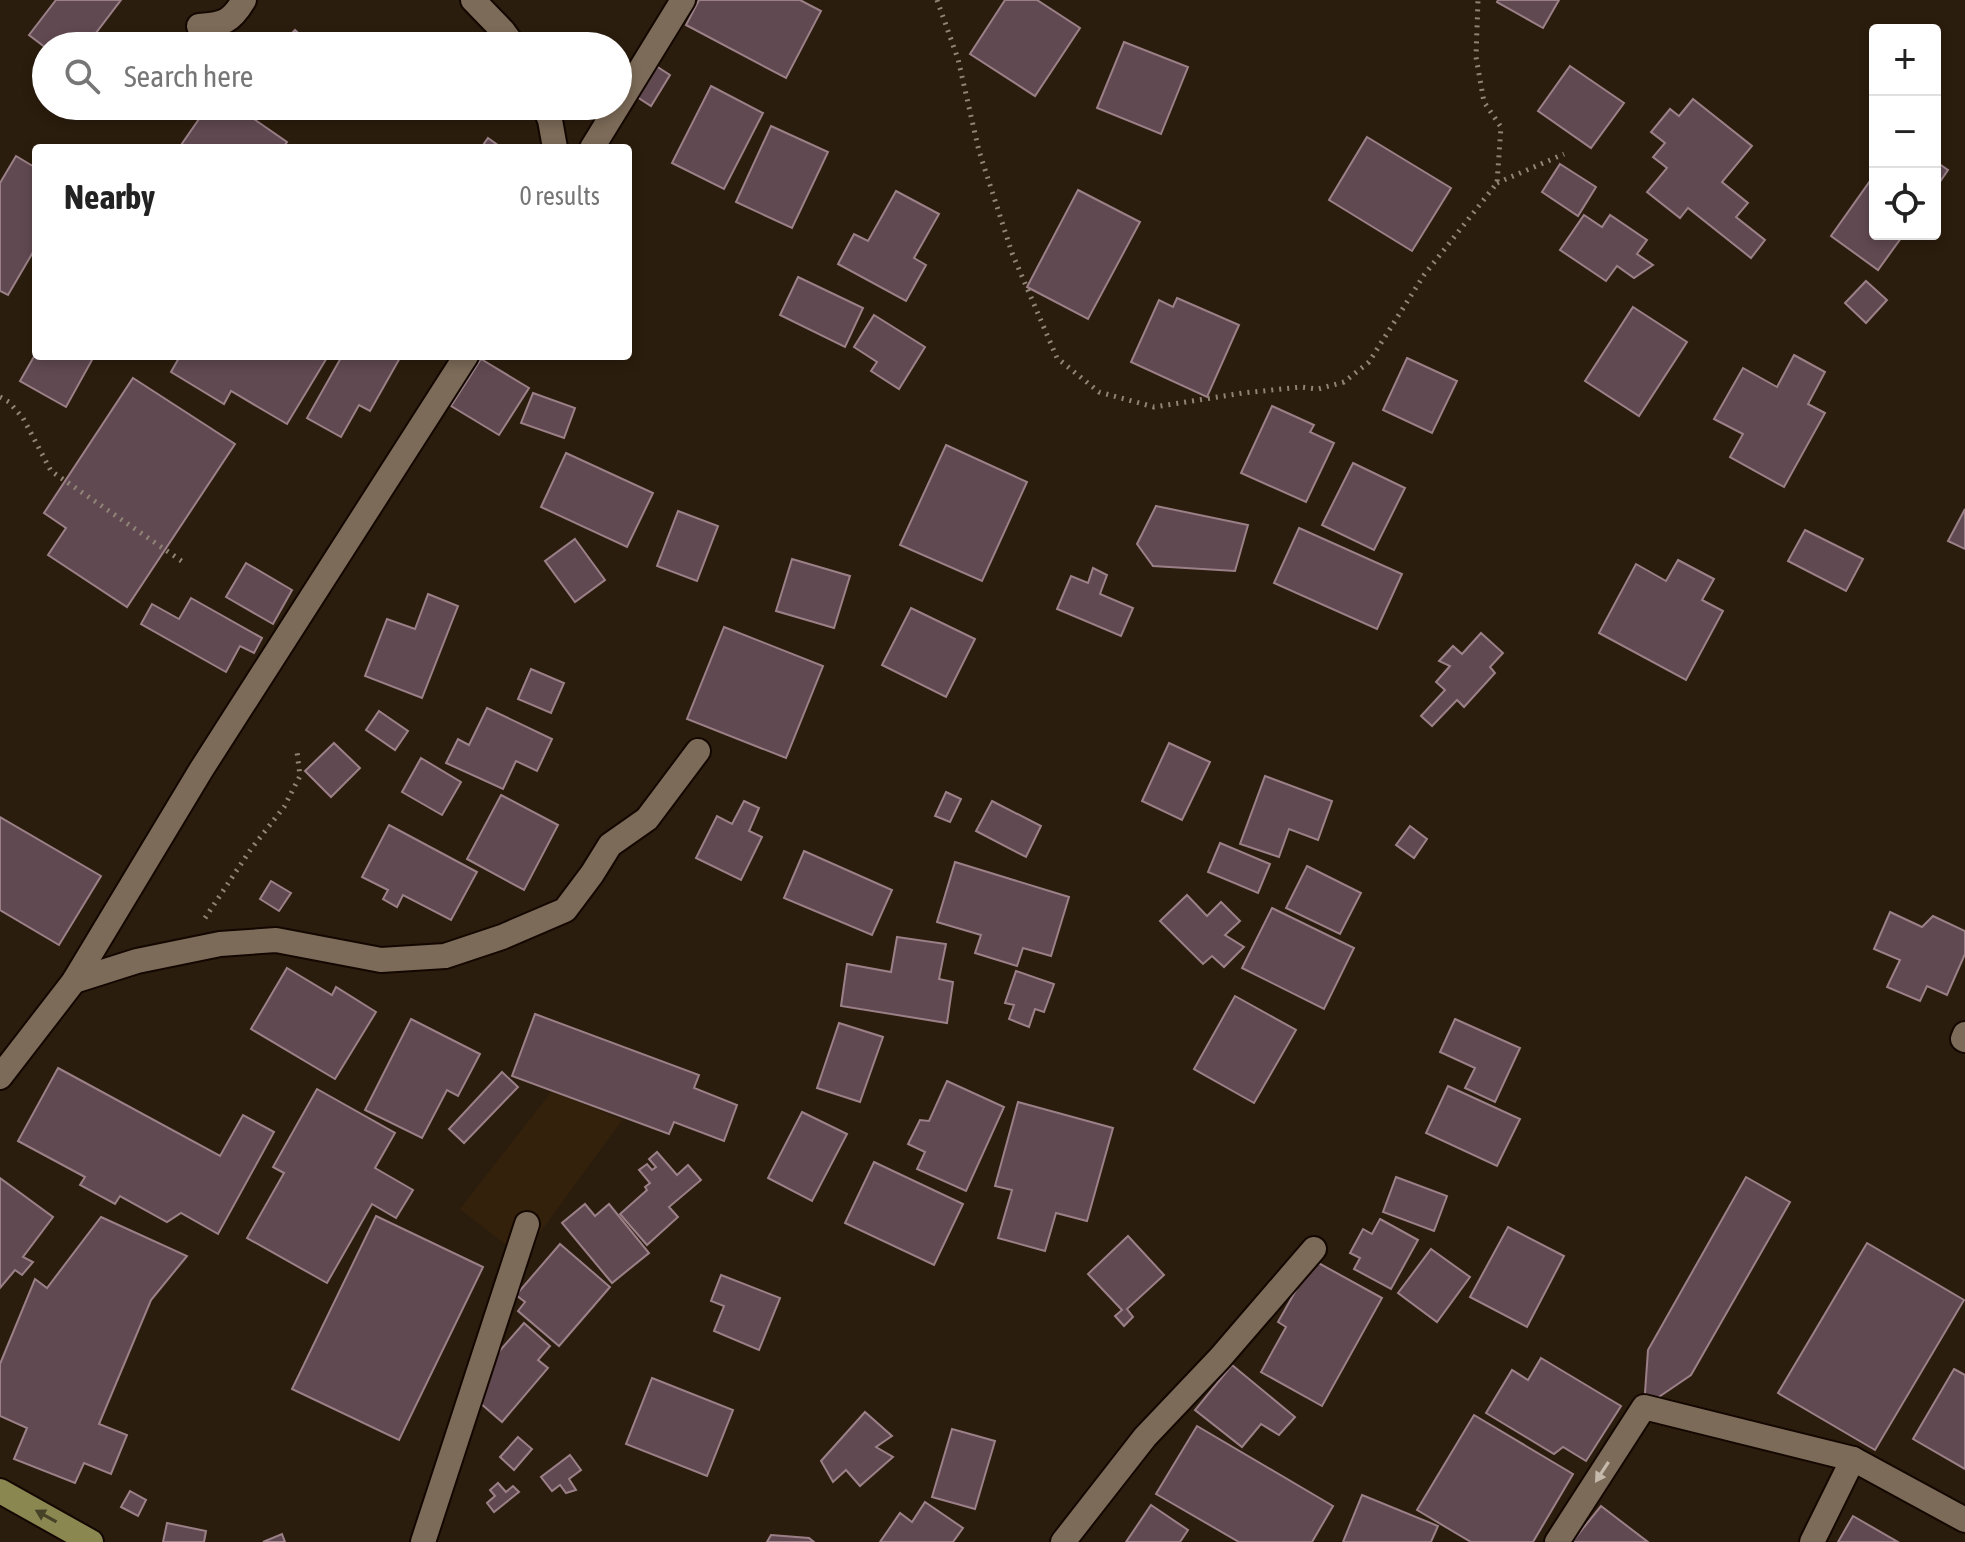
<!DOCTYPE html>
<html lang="en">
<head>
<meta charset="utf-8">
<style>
	:root { --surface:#fff; --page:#f6f6f6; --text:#222; --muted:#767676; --line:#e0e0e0 }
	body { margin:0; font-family:"Asap Condensed",sans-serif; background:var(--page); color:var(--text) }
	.controls { position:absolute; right:24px; top:24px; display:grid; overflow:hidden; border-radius:8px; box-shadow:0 4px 12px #0003 }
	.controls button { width:72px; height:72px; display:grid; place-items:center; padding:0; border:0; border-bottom:2px solid var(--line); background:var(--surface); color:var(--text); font:40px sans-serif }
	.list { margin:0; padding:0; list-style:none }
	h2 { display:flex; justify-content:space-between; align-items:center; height:104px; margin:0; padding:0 32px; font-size:34px }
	h2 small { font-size:26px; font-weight:400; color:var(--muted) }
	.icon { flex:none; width:44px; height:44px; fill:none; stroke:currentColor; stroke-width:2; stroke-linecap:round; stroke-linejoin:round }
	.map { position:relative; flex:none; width:1965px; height:1542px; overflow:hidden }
	.search { position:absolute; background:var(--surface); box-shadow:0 4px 12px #0003; left:32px; top:32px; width:600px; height:88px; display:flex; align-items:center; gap:20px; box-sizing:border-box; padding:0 28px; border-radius:44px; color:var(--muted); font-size:30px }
	.panel { position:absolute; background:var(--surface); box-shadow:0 4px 12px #0003; left:32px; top:144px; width:600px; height:216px; border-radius:8px }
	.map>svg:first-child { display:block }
</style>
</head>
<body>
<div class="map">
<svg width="1965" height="1542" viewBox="0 0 1965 1542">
	<rect width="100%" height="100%" fill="#2b1d0d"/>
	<polygon fill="#34210b" points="552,1091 622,1120 522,1257 460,1209"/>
	<g fill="#614951" stroke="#9b8088" stroke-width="2">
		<polygon points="56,0 121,0 86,46 46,48 29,35"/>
		<polygon points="699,0 800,0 821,11 786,78 686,25"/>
		<polygon points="1005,0 1037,0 1080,28 1035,96 970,54"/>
		<polygon points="1498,0 1559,0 1543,28 1497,2"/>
		<polygon points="295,30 312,46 280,46"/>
		<polygon points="1124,42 1188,67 1161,134 1097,108"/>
		<polygon points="653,64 670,75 651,106 634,95"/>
		<polygon points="1570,66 1624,103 1591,148 1538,111"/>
		<polygon points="711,86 763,113 724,189 672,163"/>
		<polygon points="1693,99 1752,146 1722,182 1748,203 1736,217 1765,240 1751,258 1688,208 1680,218 1647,192 1667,168 1653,157 1665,143 1651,132 1670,109 1679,116"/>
		<polygon points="208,106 235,106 287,142 283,148 179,148"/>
		<polygon points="771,126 828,152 792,228 736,202"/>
		<polygon points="1367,137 1451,188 1412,251 1329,200"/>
		<polygon points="488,138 502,148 481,148"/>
		<polygon points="16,156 36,168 36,247 8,295 0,291 0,183"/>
		<polygon points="1935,161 1948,170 1935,189"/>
		<polygon points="1560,164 1596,187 1578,216 1542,192"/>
		<polygon points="1875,174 1875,234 1904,234 1878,270 1831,236"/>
		<polygon points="1078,190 1140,222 1088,319 1027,287"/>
		<polygon points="896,191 939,214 914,258 926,265 906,301 838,264 854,234 868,241"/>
		<polygon points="1584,215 1602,227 1610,215 1647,240 1637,254 1653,265 1634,278 1617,266 1606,281 1560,250"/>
		<polygon points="798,277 863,308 845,347 780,315"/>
		<polygon points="1866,281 1887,300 1866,323 1845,303"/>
		<polygon points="1177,298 1239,325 1207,397 1131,362 1159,300 1173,307"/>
		<polygon points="1633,307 1687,342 1639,416 1585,381"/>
		<polygon points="874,315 925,347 899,389 871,371 877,362 854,347"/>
		<polygon points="36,353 36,356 85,356 92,360 66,407 20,381"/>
		<polygon points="1794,355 1825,372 1808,404 1825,413 1784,487 1730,457 1743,434 1714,419 1743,368 1777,387"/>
		<polygon points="180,356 328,356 287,424 231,391 224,404 171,372"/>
		<polygon points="342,356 401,356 370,411 359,405 341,437 307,418"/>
		<polygon points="1407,358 1457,381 1432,433 1383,410"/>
		<polygon points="481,359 529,388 499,435 451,406"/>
		<polygon points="133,378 235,444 127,607 48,555 66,528 44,513"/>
		<polygon points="533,393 575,408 564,438 521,423"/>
		<polygon points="1272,406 1314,425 1310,432 1334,443 1306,502 1241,473"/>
		<polygon points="946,445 1027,482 982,581 900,545"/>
		<polygon points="566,453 653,493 627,547 541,507"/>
		<polygon points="1353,463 1405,488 1374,550 1322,525"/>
		<polygon points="1156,506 1248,525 1235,571 1153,566 1137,544"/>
		<polygon points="1965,509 1965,549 1948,541"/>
		<polygon points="678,511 718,526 697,581 657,566"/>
		<polygon points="1299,528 1402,574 1377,629 1274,583"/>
		<polygon points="1805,530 1863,559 1846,591 1788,561"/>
		<polygon points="575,539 605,580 575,602 545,561"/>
		<polygon points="792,559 850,576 834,628 776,611"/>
		<polygon points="1678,560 1714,579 1702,600 1723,611 1686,680 1599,633 1636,564 1666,581"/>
		<polygon points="246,563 292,590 273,624 226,597"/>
		<polygon points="1093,568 1107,575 1100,594 1133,608 1121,636 1057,609 1071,576 1088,583"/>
		<polygon points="428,594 458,606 422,698 365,676 387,619 415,629"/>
		<polygon points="191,598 262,638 254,653 240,646 226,672 141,624 152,604 179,619"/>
		<polygon points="911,608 975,639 946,697 882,665"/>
		<polygon points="724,627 823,666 786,758 687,719"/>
		<polygon points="1481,633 1503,653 1490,667 1495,673 1464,707 1457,700 1432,726 1421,716 1445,690 1436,682 1450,666 1439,661 1453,646 1462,654"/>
		<polygon points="531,669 564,683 551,713 518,699"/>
		<polygon points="487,708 552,739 537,771 516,761 503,789 446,763 458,739 469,745"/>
		<polygon points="379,711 408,731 395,750 366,730"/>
		<polygon points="334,743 360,768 331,797 305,771"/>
		<polygon points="1169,743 1210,762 1182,820 1142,801"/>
		<polygon points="421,758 461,782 442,815 402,792"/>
		<polygon points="1265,776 1332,801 1318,840 1289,829 1279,857 1240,844"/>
		<polygon points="946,792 961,799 950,822 935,816"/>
		<polygon points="501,795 558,825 524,890 467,859"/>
		<polygon points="744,801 759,808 749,831 762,837 741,880 696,858 717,816 732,824"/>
		<polygon points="992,801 1041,826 1026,857 976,831"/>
		<polygon points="0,817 101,876 59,945 0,910"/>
		<polygon points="389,825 477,872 451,920 403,895 397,907 383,899 388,890 362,877"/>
		<polygon points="1410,826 1427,839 1414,858 1396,845"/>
		<polygon points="1220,843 1270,864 1258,893 1208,872"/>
		<polygon points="804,851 892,890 872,935 784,898"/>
		<polygon points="955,862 1069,897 1051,956 1023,948 1017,966 975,953 981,935 937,922"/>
		<polygon points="1307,866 1361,893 1340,934 1286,908"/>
		<polygon points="271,881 291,893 279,911 260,899"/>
		<polygon points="1187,895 1207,916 1221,902 1240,921 1225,935 1244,947 1224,967 1212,956 1203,964 1160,921"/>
		<polygon points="1272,908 1354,948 1324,1009 1242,968"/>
		<polygon points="1890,912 1922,927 1933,916 1965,931 1965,954 1947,995 1927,986 1920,1001 1887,987 1900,960 1874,949"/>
		<polygon points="897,937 946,944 939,979 953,982 947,1023 841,1006 847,964 891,972"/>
		<polygon points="287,968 332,995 336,987 376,1012 335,1079 251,1029"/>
		<polygon points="1016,971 1054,984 1044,1012 1035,1009 1029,1027 1009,1019 1014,1005 1005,1003"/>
		<polygon points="1235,996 1296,1030 1254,1103 1194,1069"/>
		<polygon points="535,1014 699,1075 694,1088 737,1105 724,1141 674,1122 669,1134 512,1076"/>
		<polygon points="411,1019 480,1054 458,1096 447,1090 422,1138 365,1110"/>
		<polygon points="1455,1019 1520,1048 1495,1102 1465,1088 1475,1068 1440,1052"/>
		<polygon points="839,1023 883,1037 860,1102 817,1088"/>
		<polygon points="58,1068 220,1156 243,1115 274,1132 218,1234 181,1213 167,1222 120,1196 115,1204 80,1185 85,1177 18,1141"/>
		<polygon points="502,1072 518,1087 464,1143 449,1129"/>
		<polygon points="947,1081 1004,1107 966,1191 917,1169 925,1152 908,1144 920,1120 929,1121"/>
		<polygon points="1448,1086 1520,1119 1497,1166 1426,1133"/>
		<polygon points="317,1089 395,1133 375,1168 413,1190 396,1218 372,1204 327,1283 247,1238 284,1173 273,1167"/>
		<polygon points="1018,1102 1113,1128 1087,1221 1056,1213 1045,1251 998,1238 1012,1190 995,1186"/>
		<polygon points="802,1112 847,1134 812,1201 768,1178"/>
		<polygon points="657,1152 677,1175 688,1165 701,1180 669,1207 678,1217 647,1245 620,1214 647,1190 645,1187 650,1183 639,1170 647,1164 652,1170 656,1167 649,1159"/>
		<polygon points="874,1162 963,1204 934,1265 845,1223"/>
		<polygon points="1396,1177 1447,1196 1434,1231 1383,1212"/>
		<polygon points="1746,1177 1790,1202 1691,1375 1644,1407 1648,1350"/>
		<polygon points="0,1178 53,1217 23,1257 33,1262 22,1275 15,1270 0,1288"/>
		<polygon points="585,1204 595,1216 609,1204 649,1253 612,1283 562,1223"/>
		<polygon points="376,1216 483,1267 399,1440 292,1389"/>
		<polygon points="101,1217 187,1256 151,1300 99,1424 127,1435 111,1474 84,1463 75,1483 14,1459 27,1428 0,1416 0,1364 35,1279 47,1288"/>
		<polygon points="1380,1219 1418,1240 1391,1289 1354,1269 1360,1258 1350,1253 1363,1229 1372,1234"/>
		<polygon points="1508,1227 1564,1256 1527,1327 1470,1297"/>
		<polygon points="1128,1236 1164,1275 1127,1309 1133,1317 1124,1326 1115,1316 1122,1310 1088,1274"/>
		<polygon points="1867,1243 1964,1300 1875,1450 1778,1393"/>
		<polygon points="560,1244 610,1287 559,1346 518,1311 525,1302 516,1295"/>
		<polygon points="1431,1249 1470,1277 1437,1322 1398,1293"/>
		<polygon points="1313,1260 1382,1298 1322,1406 1261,1372 1286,1327 1278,1322"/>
		<polygon points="721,1275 780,1298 759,1350 714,1331 724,1306 711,1301"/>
		<polygon points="524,1323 550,1346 538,1360 548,1368 502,1422 465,1390"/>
		<polygon points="1541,1358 1621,1406 1586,1461 1563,1447 1554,1454 1486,1413 1512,1370 1528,1380"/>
		<polygon points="1232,1365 1295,1417 1279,1435 1261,1424 1242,1447 1195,1410"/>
		<polygon points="1954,1369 1965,1375 1965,1469 1913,1439"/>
		<polygon points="652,1378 733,1410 707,1476 626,1444"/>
		<polygon points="865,1412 892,1436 876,1447 893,1457 860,1486 846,1470 833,1482 821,1461"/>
		<polygon points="1474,1415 1573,1474 1533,1542 1471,1542 1417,1510"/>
		<polygon points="1197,1426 1333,1506 1312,1542 1239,1542 1156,1494"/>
		<polygon points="952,1429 995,1441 975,1509 932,1497"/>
		<polygon points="518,1437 532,1449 514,1470 500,1457"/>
		<polygon points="570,1455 581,1470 569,1479 576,1490 566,1493 560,1485 552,1491 541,1477"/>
		<polygon points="498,1483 506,1492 513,1486 519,1492 494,1512 487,1503 495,1496 490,1490"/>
		<polygon points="130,1491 146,1500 138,1516 121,1507"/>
		<polygon points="1362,1495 1438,1526 1431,1542 1343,1542"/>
		<polygon points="925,1502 963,1528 953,1542 880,1542 900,1513 912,1522"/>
		<polygon points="1151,1505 1188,1530 1180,1542 1126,1542"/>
		<polygon points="1601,1506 1648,1542 1572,1542"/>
		<polygon points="1853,1516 1898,1542 1838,1542"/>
		<polygon points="167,1523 206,1531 204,1542 163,1542"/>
		<polygon points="282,1534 285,1542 263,1542"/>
		<polygon points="771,1535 809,1538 814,1542 767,1542"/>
	</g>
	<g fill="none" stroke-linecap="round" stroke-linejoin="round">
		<g stroke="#130700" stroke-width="28">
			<g id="minor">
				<polyline points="473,0 503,31 514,46"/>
				<path d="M199,26c25,-2 32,-4 45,-26"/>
				<polyline points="544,106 550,120 555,148"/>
				<polyline points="592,148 683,0"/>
				<polyline points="74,981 137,961 220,944 276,940 381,960 445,956 502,937 565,910 592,874 610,845 647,819 698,751"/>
				<polyline points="1965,1034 1963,1039 1965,1040"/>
				<polyline points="0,1077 74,981 201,770 466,356"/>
				<polyline points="423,1542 527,1224"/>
				<polyline points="1063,1542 1145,1437 1220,1358 1314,1249"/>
				<polyline points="1557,1542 1644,1407 1853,1459 1965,1520"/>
				<polyline points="1812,1542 1853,1459"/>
			</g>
		</g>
		<g stroke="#130700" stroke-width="28">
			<polyline id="major" points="0,1491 91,1542"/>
		</g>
		<g stroke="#908477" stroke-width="5" stroke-dasharray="2 6" stroke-linecap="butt">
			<polyline points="937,0 958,59 979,151 1012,253 1057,358 1099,392 1154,407 1243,393 1301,387 1318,389 1344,382 1369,362 1424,275 1497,183 1501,127 1484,102 1476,57 1478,0"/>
			<polyline points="1497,183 1564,154"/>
			<polyline points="0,397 9,402 23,418 51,471 183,562"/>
			<polyline points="205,918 251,849 284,807 300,776 297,752"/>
		</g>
		<use href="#minor" stroke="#7c6b58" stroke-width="24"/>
		<use href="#major" stroke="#8a8751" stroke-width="24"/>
	</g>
	<defs><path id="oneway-solid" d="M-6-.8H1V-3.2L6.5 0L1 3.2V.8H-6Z" transform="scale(2)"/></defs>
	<use fill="#c5b9ac" href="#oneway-solid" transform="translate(1602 1472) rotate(123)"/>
	<use fill="#464227" href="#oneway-solid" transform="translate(46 1516) rotate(-151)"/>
</svg>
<div class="controls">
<button>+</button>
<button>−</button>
<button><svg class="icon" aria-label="locate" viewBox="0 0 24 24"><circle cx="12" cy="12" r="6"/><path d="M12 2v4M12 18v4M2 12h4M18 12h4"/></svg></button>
</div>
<div class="search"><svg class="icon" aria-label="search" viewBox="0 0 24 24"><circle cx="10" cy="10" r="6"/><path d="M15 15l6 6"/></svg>Search here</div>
<section class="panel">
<h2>Nearby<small>0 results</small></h2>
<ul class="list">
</ul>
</section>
</div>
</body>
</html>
